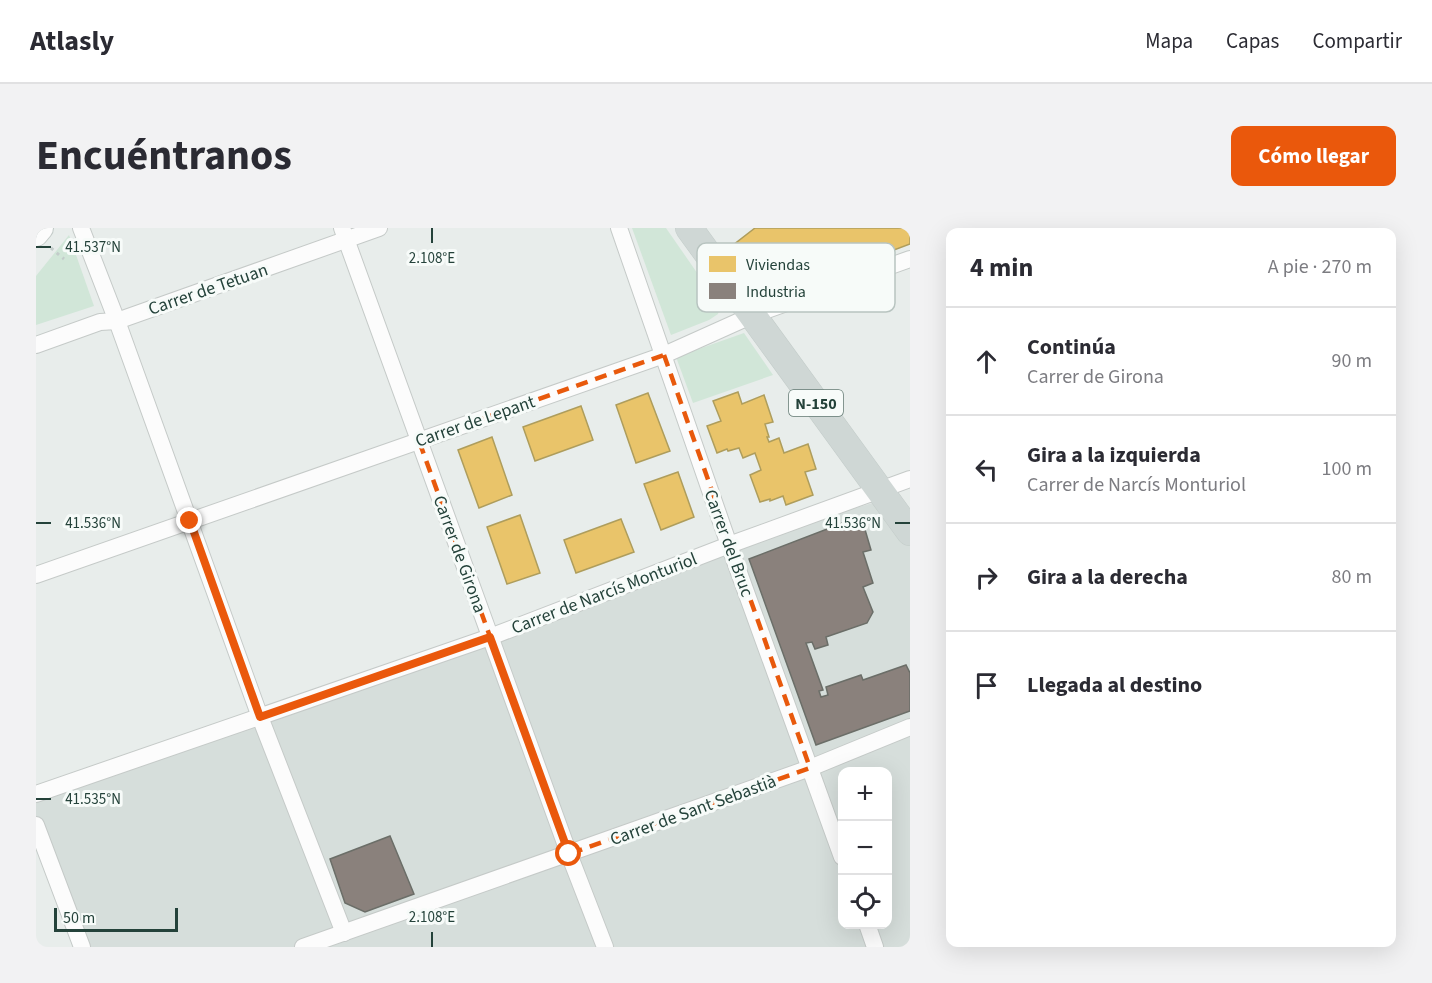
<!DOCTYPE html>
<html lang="es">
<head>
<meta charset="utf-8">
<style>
	:root { --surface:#fff; --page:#f2f2f3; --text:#2b2b33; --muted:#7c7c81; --line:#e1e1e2; --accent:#ea580c }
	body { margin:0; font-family:"Source Sans 3",sans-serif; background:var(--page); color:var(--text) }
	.controls { position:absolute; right:18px; bottom:18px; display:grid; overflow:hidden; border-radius:12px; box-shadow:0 6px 24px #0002 }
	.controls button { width:54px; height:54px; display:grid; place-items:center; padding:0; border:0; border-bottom:2px solid var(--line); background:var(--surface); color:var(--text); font:30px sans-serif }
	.scale { position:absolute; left:18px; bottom:15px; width:124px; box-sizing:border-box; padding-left:6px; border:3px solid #24423a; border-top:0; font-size:16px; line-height:21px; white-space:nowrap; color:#24423a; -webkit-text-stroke:4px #f7fbf9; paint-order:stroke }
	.stop { position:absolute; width:18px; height:18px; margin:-14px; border:4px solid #ea580c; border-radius:50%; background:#fff }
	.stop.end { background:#ea580c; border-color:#fff; box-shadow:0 2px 6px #0008 }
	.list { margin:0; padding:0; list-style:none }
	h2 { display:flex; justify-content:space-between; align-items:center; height:78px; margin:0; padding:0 24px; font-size:26px }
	h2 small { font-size:20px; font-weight:400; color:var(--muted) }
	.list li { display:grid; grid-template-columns:39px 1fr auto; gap:18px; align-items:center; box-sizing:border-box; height:108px; padding:0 24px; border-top:2px solid var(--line) }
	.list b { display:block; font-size:22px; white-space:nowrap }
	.list p { margin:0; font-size:20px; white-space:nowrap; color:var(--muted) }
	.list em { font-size:20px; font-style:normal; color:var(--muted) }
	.icon { flex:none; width:33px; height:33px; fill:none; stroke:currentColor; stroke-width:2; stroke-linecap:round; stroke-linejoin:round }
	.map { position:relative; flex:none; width:874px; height:719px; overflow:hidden; border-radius:12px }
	header { display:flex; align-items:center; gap:36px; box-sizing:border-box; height:84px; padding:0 30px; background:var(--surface); border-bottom:2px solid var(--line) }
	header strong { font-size:28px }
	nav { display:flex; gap:33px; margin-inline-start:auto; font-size:21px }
	.intro { display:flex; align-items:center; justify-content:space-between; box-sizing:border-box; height:144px; padding:0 36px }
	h1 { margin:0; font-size:42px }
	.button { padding:15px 27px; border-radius:12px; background:var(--accent); color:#fff; font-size:21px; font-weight:700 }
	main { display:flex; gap:36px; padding:0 36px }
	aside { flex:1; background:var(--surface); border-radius:12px; box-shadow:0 6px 24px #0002 }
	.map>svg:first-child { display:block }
</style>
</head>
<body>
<header>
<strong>Atlasly</strong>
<nav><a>Mapa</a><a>Capas</a><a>Compartir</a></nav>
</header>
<div class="intro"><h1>Encuéntranos</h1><a class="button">Cómo llegar</a></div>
<main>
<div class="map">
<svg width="874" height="719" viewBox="0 0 874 719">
	<rect width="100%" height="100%" fill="#e8edeb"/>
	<path fill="#d6dedb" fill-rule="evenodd" d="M840,274l34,42v403h-828l-46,-122v-31l693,-249zM806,544h46v152h-46z"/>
	<g fill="#d1e6d8">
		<polygon points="596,0 630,0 684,78 682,86 673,92 635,107"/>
		<polygon points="33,7 58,78 0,97 0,48"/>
		<polygon points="708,105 737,147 657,175 640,129"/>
	</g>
	<g fill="#e9c46a" stroke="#ae9d5c" stroke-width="1.5">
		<polygon points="719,0 874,0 874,16 727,71 692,21"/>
		<polygon points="702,164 706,176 728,167 737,194 729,196 733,209 731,209 733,214 743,210 748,225 772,216 780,241 769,244 777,267 750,277 747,268 734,273 734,271 724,274 714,247 725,242 719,225 707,230 703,220 692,223 691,221 681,225 671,198 685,193 677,173"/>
		<polygon points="612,165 634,223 600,235 580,177"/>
		<polygon points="545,178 557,212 499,233 487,199"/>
		<polygon points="456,209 476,267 443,280 422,222"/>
		<polygon points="642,244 658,289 625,302 608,256"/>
		<polygon points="484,287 504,345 471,356 451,299"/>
		<polygon points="585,291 598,324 540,345 528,312"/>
	</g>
	<g fill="#8a817c" stroke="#6b6e68" stroke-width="1.5">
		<polygon points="825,288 835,322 827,324 837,355 827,359 837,384 831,395 790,409 792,417 779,421 776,414 770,415 787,462 783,463 785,469 792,467 790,459 825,447 827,452 870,437 874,445 874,483 780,517 713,331"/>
		<polygon points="354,608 378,666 329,684 309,675 294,631"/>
	</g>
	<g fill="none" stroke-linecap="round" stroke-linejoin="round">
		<g stroke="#c5cac8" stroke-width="18">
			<g id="street">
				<polyline points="45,0 81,93 224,489 308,705"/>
				<polyline points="306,0 533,626 569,719"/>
				<polyline points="583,0 693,317 806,629"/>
				<polyline points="0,117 64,94 81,93 343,0"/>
				<polyline points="0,347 628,127 717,87 874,31"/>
				<polyline points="0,566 454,409 693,317 874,251"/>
				<polyline points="0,597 46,719"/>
				<polyline points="831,696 839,719"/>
				<polyline points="267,719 774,540 874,499"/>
			</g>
		</g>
		<g stroke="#c3cbc8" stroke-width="26">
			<polyline id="secondary" points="0,6 5,0"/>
		</g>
		<g stroke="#c3ccc9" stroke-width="28">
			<polyline id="primary" points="653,0 874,304"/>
		</g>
		<polyline stroke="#c3ccca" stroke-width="3" stroke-dasharray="3 4.5" stroke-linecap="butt" points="15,20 28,31"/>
		<use href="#street" stroke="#fcfcfc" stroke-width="16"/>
		<use href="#secondary" stroke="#fcfcfc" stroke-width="24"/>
		<use href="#primary" stroke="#cfd7d5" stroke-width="27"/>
	</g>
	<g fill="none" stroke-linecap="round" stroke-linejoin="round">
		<polyline stroke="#ea580c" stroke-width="8" points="154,293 224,489 454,409 533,626"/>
	</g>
	<path fill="none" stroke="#e8590c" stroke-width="4.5" stroke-dasharray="12 8" stroke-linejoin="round" d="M628,127l146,413 -241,86 -150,-413z"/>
	<path fill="none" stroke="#24423a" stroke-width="2" d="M396,0v15M0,19h15M0,295h15M859,295h15M0,571h15M396,704v15"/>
	<g text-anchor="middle" stroke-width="6" stroke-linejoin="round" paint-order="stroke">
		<rect fill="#f7fbf9" stroke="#637a73" stroke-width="1.5" x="753" y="162" width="54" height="26" rx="4.5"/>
		<g font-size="16" font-weight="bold" fill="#24423a">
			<text x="780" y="181">N-150</text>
		</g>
		<g font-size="18" fill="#24423a" stroke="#f7fbf9">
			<text transform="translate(172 61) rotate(-19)" y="6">Carrer de Tetuan</text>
			<text transform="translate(439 193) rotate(-19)" y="6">Carrer de Lepant</text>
			<text transform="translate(693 315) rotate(70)" y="6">Carrer del Bruc</text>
			<text transform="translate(424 326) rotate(70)" y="6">Carrer de Girona</text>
			<text transform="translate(568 365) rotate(-21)" y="6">Carrer de Narcís Monturiol</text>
			<text transform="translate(657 582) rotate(-20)" y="6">Carrer de Sant Sebastià</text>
		</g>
	</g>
	<rect x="661" y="15" width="198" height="69" rx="9" fill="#f7fbf9" stroke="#b8c4c0" stroke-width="1.5"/>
	<rect x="673" y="28" width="27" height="16" fill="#e9c46a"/>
	<rect x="673" y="55" width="27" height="16" fill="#8a817c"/>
	<g font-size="16" fill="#24423a">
		<text x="710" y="42">Viviendas</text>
		<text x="710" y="69">Industria</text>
	</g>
	<g font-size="15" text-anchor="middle" fill="#24423a" stroke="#f7fbf9" stroke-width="6" stroke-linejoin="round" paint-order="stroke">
		<text x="57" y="24">41.537°N</text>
		<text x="396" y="35">2.108°E</text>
		<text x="57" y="300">41.536°N</text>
		<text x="817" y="300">41.536°N</text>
		<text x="57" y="576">41.535°N</text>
		<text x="396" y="694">2.108°E</text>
	</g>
</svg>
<div class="controls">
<button>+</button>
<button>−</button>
<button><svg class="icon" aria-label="locate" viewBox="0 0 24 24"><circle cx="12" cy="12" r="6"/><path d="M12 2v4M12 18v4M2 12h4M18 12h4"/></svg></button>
</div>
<div class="scale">50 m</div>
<div class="stop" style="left:533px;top:626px"></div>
<div class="stop end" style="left:154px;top:293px"></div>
</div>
<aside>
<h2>4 min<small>A pie · 270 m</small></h2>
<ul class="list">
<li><svg class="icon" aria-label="ahead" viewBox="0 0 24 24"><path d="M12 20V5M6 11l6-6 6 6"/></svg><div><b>Continúa</b><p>Carrer de Girona</p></div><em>90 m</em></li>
<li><svg class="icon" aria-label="left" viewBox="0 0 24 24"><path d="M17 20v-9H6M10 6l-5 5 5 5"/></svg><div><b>Gira a la izquierda</b><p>Carrer de Narcís Monturiol</p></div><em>100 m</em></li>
<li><svg class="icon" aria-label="right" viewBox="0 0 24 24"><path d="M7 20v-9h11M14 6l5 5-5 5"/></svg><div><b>Gira a la derecha</b></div><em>80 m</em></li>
<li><svg class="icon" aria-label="arrive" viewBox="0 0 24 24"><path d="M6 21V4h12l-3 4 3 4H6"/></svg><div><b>Llegada al destino</b></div></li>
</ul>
</aside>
</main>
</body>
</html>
